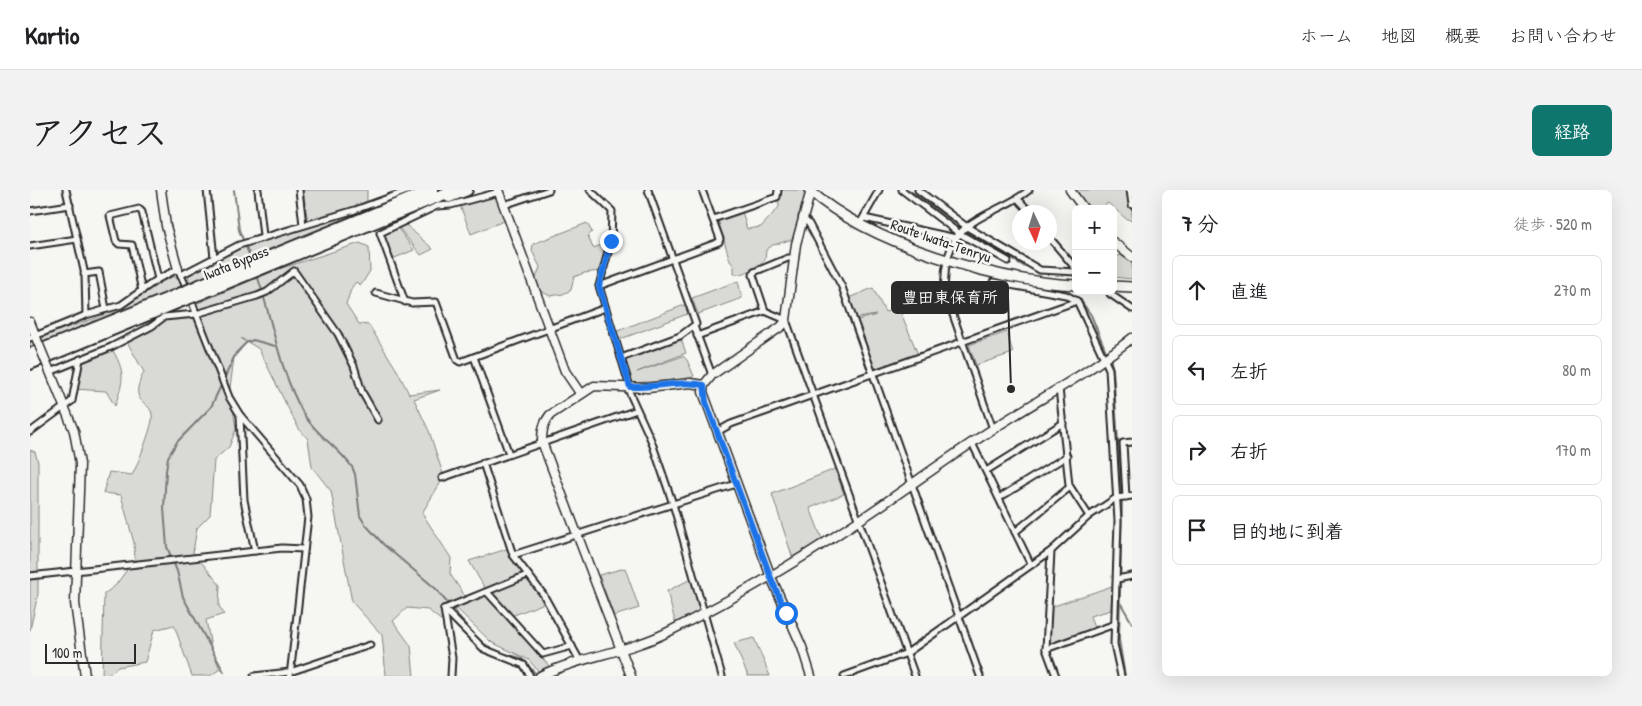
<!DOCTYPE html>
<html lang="ja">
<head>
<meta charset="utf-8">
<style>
	:root { --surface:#fff; --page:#f2f2f2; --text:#202124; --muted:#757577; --line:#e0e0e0; --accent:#0f766e }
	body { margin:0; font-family:"Patrick Hand","Klee One",sans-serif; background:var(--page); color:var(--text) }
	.controls { position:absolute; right:15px; top:15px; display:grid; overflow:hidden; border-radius:8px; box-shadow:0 5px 20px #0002 }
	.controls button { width:45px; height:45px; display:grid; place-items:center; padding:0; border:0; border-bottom:1px solid var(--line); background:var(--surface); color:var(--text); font:25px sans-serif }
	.compass { position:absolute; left:982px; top:15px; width:45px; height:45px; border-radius:50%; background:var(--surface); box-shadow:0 5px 20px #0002; rotate:176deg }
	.scale { position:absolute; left:15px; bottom:12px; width:91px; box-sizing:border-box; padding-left:5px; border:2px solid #2b2b2b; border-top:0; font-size:14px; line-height:18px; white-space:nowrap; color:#2b2b2b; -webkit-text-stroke:4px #f6f6f2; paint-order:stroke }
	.stop { position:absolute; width:15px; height:15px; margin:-11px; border:4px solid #1a73e8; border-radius:50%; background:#fff }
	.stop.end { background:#1a73e8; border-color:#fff; box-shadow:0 1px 5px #0008 }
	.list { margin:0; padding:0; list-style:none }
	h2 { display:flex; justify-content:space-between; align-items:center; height:65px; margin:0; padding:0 20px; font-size:21px }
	h2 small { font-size:16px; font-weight:400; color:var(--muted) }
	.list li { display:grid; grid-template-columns:32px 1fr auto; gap:15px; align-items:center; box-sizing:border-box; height:70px; margin:0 10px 10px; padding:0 10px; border:1px solid var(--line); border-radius:8px }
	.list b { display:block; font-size:19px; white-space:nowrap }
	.list em { font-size:16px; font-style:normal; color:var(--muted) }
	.icon { flex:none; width:28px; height:28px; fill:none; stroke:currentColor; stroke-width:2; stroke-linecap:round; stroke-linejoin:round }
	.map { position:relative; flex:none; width:1102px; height:486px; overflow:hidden; border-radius:8px }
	header { display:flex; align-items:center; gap:30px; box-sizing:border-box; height:70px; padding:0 25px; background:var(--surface); border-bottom:1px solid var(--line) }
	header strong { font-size:24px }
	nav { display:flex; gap:28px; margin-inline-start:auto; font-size:18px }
	.intro { display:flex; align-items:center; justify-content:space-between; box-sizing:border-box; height:120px; padding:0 30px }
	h1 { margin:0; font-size:35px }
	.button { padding:12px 22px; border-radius:8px; background:var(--accent); color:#fff; font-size:18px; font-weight:700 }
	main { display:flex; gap:30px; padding:0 30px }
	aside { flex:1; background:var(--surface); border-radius:8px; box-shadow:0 5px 20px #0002 }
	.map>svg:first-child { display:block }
</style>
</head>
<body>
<header>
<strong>Kartio</strong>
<nav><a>ホーム</a><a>地図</a><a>概要</a><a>お問い合わせ</a></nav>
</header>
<div class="intro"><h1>アクセス</h1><a class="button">経路</a></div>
<main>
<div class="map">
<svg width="1102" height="486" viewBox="0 0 1102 486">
	<rect width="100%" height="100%" fill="#f6f6f2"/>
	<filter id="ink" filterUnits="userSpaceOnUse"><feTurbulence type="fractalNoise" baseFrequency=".02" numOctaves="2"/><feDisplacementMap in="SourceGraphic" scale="10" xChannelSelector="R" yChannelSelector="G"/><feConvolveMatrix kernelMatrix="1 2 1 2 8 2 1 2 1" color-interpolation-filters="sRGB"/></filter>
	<g filter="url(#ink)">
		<g fill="#d9d9d5" stroke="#828280">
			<polygon points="273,0 337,0 337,15 310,24 330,24 296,44 161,97 157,82 209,55 278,33"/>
			<path d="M748,0h30l-11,48 -24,7 -7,5 -1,10c-9,6 -19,16 -31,14v-8l-4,-5 -12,-41 24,-9 5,18 14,-2 18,-20z"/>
			<polygon points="1040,0 1101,0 1102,31 1095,28 1078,13 1070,19 1056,19"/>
			<path d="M465,3l14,26 -38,15 -12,-31c12,-4 26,-3 36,-10z"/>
			<polygon points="557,33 562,42 558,46 563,58 575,54 570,81 554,83 544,87 541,100 533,104 520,106 511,101 505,90 510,77 502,61 503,54"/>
			<polygon points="376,35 403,59 391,65 369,38"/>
			<polygon points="367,37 384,60 360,70 351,45"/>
			<path d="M330,53l9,4 1,24 -9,14 -5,-3 -4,5 -6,17 13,20 10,1 29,47 11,22 31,-4 -26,9 15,32 15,46 -22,36 29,45 -1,16 17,25 -7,4 29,-9 26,-13 -28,11 -18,-31 41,-13 37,54 -38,15 -6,-7 46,56 -11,5 -9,-11 -38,-18 -38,-37 -5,8 -1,12 -19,-15 -21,-2 -14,13 18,25 3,30h-28l-4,-41 -30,-33 -21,-111 -19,-24 -4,-28 -9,-10 -12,-23 -28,-57 -18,-11 5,5 -12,15 -4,30 6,41 -7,18 -15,13 -4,55 -13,13 -4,24 27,33 -1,21 5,8 -18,6 5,27 9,22 -10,7h-18l-18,-51 -20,5 -9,32 -27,5 -11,9h-5l2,-82 11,-8 20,-27 -1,-16 -13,-48 -18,-2 6,-21 23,3c5,-8 19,-46 20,-55 3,-22 -27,-12 -8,-48l-17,-30 40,-25 30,-1 -4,-11 83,-35z"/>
			<polygon points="1090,65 1102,73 1102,89 1083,87 1083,69"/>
			<path d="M144,86l7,7v8l-151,60v-15c18,-1 70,-18 86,-27 21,-13 35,-23 58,-33z"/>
			<polygon points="708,91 712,108 668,124 662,108"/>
			<polygon points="843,98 855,122 869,118 889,167 842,181 824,131 846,125 823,129 816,109"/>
			<polygon points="657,114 660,123 588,150 585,142"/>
			<polygon points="977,142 983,163 946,175 939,155"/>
			<polygon points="651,149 656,163 607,182 653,166 657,170 664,186 659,189 603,193 594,170"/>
			<path d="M81,157c15,26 13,32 4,59l-9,-15 -32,-2 6,-30z"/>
			<polygon points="0,260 5,262 8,272 8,404 0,440"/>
			<polygon points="805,279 814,304 780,318 794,354 764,372 742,304"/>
			<polygon points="595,378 609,418 584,426 569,385"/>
			<polygon points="661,389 675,422 646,435 637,401"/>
			<polygon points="1082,396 1081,420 1060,426 1064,438 1020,453 1021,417"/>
			<polygon points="724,448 740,486 718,486 704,453"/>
		</g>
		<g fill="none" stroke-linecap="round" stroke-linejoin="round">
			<g stroke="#7a7a78" stroke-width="2">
				<polyline points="204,0 209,40 221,69"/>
				<polyline points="879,0 937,42 995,77"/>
				<path d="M227,85c16,47 21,92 46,138 12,21 35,34 49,54l3,7 5,42 5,8 19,21 51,43 43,52 20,12 23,6 17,18"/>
				<polyline points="1049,108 1061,125 1077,164"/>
				<polyline points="1080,168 1083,179 1092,310 1089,450 1095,486"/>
				<polyline points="1091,414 1102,433"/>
				<polyline points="194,482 153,407 147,381 137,357 134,318 136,281 138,267 147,252 181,217 206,163 216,153 223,150 245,156"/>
			</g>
			<g stroke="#2b2b2b" stroke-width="9">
				<g id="street">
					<polyline points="36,0 55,85 56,125"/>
					<polyline points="177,0 184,68"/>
					<polyline points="228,0 233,46"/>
					<polyline points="269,0 273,35"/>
					<polyline points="560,0 582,21 581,51 569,96 600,197"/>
					<polyline points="872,0 930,44 978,71"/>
					<polyline points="888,0 937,37 1010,80 1046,82"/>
					<polyline points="1100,0 1102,15"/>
					<polyline points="988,9 1000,22"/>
					<polyline points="474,15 519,0"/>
					<polyline points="0,21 40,15"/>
					<polyline points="772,27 779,34 812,97 950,486"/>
					<polyline points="834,28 926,48"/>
					<polyline points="683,29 747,7 748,0"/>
					<polyline points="832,30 849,0"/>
					<polyline points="1019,47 1046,79"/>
					<polyline points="0,56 47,49"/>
					<polyline points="54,84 69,82 76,119"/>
					<polyline points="151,85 209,55 325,20 380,0"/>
					<polyline points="963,92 1036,105 1047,111 1079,179 1088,331 1084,454 1091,486"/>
					<polyline points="569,96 689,52 690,49 672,0"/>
					<polyline points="112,101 102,55 89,54 86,51 80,26 109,19 112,22 128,89"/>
					<polyline points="346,103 382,113 406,112 427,170 430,172 575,118"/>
					<polyline points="1080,104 1102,119"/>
					<polyline points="375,112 350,43 407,16 421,15 469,2"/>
					<polyline points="163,115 199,207 210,225 270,295 276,309 278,327 260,486"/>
					<polyline points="735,121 723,85 724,82 758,68 764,68"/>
					<polyline points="664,136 682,185"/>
					<polyline points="667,146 735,121 756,130 885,486"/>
					<polyline points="0,148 56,125 91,115 128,89 148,79 155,94"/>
					<polyline points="444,167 479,264"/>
					<polyline points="591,168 650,146 666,134 618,0"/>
					<polyline points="20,182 81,157 122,136 134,127 166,124 227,106 237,102 264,81 308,144 324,176 332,202 348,230"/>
					<polyline points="597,197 621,250 643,314 692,486"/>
					<polyline points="1029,198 1039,295 1059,326"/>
					<polyline points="210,226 214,310 225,361"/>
					<path d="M963,239l-48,-137c-2,-21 3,-50 20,-64 19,-16 45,-22 64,-38"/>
					<polyline points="0,242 42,211 50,169"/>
					<polyline points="687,242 701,234 1047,111"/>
					<polyline points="942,253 1001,375"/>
					<polyline points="453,273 483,365 513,404 550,471"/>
					<polyline points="956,281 1033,233"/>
					<polyline points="412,288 607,220"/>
					<polyline points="1096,307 1093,253 1102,252"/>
					<polyline points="969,308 1037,266"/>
					<polyline points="985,342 1040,297"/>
					<polyline points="1021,361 1016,459 1026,486"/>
					<polyline points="483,365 706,294"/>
					<polyline points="0,386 252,358 274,359"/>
					<polyline points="1087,389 1102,386"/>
					<polyline points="457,402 513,464 542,456"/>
					<polyline points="414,419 454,459 494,475 500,486"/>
					<polyline points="414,419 497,385"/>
					<polyline points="414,419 422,468 421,486"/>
					<polyline points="1016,459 1085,434"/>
					<polyline points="224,486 260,482 340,455"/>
					<polyline points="814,486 877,463 1021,361 1059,326 1086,308 1102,306"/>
				</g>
			</g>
			<g stroke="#2b2b2b" stroke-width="11">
				<g id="secondary">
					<polyline points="131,0 136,36 148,79"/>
					<polyline points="468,0 535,181 550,203"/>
					<polyline points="1040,0 1054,19"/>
					<polyline points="1083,52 1102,67"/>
					<polyline points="0,132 7,150"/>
					<polyline points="19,179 44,241 50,274 45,413 55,486"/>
					<path d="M510,486c41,-20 86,-23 128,-44 66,-33 129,-70 190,-111 46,-30 89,-63 135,-92 46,-30 96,-56 139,-91"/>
					<path d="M601,486l-89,-234c0,-11 1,-18 8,-27l44,-29 54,2 42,-5 14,2"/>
					<polyline points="781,486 772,457 741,387 673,202 674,195 682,185 752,136 756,130 766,54 781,0"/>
				</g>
			</g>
			<g stroke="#2b2b2b" stroke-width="12">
				<g id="primary">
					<path d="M779,0c61,54 186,91 267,95"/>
					<polyline points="1083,96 1102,97"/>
				</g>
			</g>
			<g stroke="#2b2b2b" stroke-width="14">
				<g id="highway">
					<polyline points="419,7 437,0"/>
					<polyline points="167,96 402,0"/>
					<polyline points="170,104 424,0"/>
					<polyline points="0,164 149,104"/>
					<polyline points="0,174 152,111"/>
				</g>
			</g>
			<use href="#street" stroke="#f6f6f2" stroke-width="5"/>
			<use href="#secondary" stroke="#f6f6f2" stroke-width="8"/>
			<use href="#primary" stroke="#f6f6f2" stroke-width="9"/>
			<use href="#highway" stroke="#f6f6f2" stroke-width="10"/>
			<g stroke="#2b2b2b" stroke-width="11" stroke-linecap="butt">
				<polyline id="secondary-bridge" points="7,150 19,179"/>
			</g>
			<g stroke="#2b2b2b" stroke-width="14" stroke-linecap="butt">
				<g id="highway-bridge">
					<polyline points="149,104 167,96"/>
					<polyline points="152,111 170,104"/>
				</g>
			</g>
			<use href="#secondary-bridge" stroke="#f6f6f2" stroke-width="8"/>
			<use href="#highway-bridge" stroke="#f6f6f2" stroke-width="10"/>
		</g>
	</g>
	<g fill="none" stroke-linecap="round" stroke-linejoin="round" filter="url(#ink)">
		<path stroke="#1a73e8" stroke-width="6" d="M581,51l-12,45 31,101c24,1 50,-7 74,-2l2,17 65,176 15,35"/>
	</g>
	<g text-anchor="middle" stroke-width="5" stroke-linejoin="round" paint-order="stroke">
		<g font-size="15" fill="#2b2b2b" stroke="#f6f6f2">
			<text transform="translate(911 51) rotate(19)" y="5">Route Iwata-Tenryu</text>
			<text transform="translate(206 73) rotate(-22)" y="5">Iwata Bypass</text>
		</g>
	</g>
	<path fill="none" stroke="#2b2b2b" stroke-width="2" d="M981 199L978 107"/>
	<circle fill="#2b2b2b" stroke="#f6f6f2" stroke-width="2" cx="981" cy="199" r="5"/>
	<rect fill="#2b2b2b" stroke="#2b2b2b" stroke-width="2" x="862" y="92" width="116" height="31" rx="5"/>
	<g font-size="16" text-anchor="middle" font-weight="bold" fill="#fff">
		<text x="920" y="113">豊田東保育所</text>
	</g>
</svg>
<div class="controls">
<button>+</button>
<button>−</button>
</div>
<svg class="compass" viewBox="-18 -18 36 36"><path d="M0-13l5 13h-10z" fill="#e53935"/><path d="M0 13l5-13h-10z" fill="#757577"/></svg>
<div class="scale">100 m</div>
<div class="stop" style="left:756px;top:423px"></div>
<div class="stop end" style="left:581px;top:51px"></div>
</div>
<aside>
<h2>7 分<small>徒歩 · 520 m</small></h2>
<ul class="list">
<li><svg class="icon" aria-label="ahead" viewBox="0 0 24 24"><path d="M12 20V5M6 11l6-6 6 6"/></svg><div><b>直進</b></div><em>270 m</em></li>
<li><svg class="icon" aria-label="left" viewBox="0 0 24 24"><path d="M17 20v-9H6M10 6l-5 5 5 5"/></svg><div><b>左折</b></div><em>80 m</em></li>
<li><svg class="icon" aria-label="right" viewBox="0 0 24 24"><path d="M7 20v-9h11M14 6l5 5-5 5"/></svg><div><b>右折</b></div><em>170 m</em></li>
<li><svg class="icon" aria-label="arrive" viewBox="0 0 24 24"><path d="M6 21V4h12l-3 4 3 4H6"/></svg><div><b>目的地に到着</b></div></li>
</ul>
</aside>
</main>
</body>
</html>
